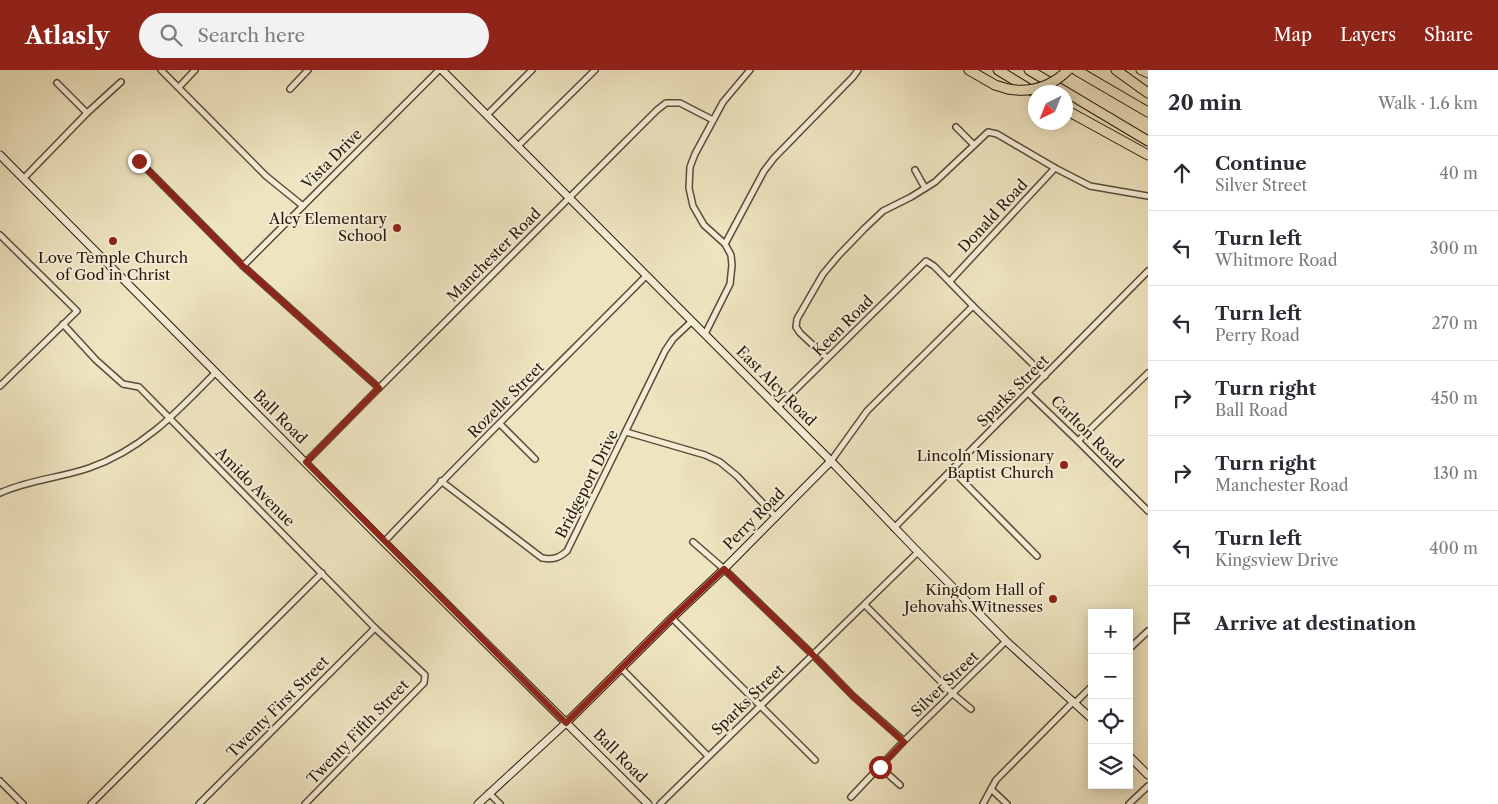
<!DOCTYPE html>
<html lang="en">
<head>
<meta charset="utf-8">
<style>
	:root { --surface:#fff; --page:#f2f2f3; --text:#2b2b33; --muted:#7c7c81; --line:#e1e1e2; --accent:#8f2418 }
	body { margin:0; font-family:"Libre Caslon Text",serif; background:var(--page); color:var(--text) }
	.controls { position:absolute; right:15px; bottom:15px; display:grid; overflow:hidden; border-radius:0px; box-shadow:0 2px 12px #0003 }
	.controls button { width:45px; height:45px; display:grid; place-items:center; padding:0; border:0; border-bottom:1px solid var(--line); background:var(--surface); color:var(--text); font:25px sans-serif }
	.compass { position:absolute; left:1028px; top:15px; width:45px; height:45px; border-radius:50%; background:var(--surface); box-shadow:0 2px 12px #0003; rotate:223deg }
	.stop { position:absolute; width:15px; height:15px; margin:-11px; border:4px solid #8f2418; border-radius:50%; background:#fff }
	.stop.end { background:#8f2418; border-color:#fff; box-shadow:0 1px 5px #0008 }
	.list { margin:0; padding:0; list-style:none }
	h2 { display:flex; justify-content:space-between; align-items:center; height:65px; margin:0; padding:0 20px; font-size:21px }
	h2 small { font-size:16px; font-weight:400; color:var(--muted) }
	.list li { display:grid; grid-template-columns:32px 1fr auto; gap:15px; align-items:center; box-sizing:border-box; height:75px; padding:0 20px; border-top:1px solid var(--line) }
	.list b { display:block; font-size:19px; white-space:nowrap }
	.list p { margin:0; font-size:16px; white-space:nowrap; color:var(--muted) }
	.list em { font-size:16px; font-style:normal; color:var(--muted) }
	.icon { flex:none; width:28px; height:28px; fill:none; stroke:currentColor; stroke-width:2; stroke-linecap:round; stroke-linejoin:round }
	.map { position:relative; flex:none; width:1148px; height:734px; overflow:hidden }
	header { display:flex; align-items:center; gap:30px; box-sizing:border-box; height:70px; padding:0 25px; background:var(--accent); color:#fff }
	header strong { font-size:24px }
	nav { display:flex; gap:28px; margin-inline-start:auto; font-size:18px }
	.search { width:350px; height:45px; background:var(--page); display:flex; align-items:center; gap:12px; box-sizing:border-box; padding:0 18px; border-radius:28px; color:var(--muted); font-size:19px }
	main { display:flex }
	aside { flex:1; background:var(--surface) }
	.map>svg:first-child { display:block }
</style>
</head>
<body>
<header>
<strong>Atlasly</strong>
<div class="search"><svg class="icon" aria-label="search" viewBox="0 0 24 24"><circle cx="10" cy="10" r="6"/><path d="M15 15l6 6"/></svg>Search here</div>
<nav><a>Map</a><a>Layers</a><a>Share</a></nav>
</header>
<main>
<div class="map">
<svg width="1148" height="734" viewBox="0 0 1148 734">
	<rect width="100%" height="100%" fill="#eee4c0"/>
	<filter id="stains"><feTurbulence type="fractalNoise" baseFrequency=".004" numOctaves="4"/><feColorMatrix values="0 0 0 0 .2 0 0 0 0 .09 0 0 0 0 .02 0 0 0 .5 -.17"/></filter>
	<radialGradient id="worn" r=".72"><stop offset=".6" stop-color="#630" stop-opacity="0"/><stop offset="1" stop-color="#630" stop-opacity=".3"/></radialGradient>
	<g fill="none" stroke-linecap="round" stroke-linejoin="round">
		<g stroke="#5a4c39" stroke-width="8">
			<g id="street">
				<polyline points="161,0 266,106 303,136"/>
				<polyline points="57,13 87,43"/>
				<polyline points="179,17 195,0"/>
				<polyline points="290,19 308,0"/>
				<polyline points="487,45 532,0"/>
				<polyline points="956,57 974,75"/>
				<polyline points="518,76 595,0"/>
				<polyline points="139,91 243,196 379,318"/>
				<polyline points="915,100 925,118"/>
				<polyline points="24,108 87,43 121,12"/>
				<polyline points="0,165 77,241 0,316"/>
				<polyline points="725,174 764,101 774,88 853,7 858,0"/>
				<polyline points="243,196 439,0"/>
				<polyline points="950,211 1055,98"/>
				<polyline points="63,254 96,290 123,314 139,317 375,558 425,605 424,613 419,618 305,734"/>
				<polyline points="705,264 730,214 732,195 731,185 725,174 704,155 693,136 689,118 690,97 695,84 723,32 750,0"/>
				<polyline points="827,288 800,263 796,257 797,249 823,204 839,185 865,158 883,141 911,127 935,112 988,62 997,64 1055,98 1090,116 1148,126"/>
				<polyline points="1028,323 1078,371 1148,441"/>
				<polyline points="777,338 926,191 934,196 973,236 1045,306"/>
				<polyline points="500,354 535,389"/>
				<polyline points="626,362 705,385 720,392 737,406 776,447"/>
				<polyline points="1078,371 1148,303"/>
				<polyline points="831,391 867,341 973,236"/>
				<polyline points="306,392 379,318 657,40 666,33 680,33 713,50"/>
				<polyline points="952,400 1037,486"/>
				<path d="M441,411l101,77c11,2 17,0 25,-7l98,-200 8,-12 18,-17"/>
				<path d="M0,423c28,-13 60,-15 89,-25 53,-18 89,-57 127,-96"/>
				<polyline points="894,458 1148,201"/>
				<path d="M384,472c85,-90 174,-177 262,-266"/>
				<polyline points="693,472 724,499 813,585 853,626 904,671"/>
				<polyline points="865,535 953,624 971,639"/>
				<polyline points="672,548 815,690"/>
				<polyline points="1129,579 1148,561"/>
				<polyline points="621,598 708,686"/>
				<polyline points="1075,633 1092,616"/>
				<polyline points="880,697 900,715"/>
				<polyline points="0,711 23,734"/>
				<polyline points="991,719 1007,734"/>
				<polyline points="489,723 500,734"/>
				<polyline points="851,727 904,671 1006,571"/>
				<polyline points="91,734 322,503"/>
				<polyline points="199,734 375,558"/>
				<polyline points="660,734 918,482"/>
				<polyline points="983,734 996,710 1074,631"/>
				<polyline points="1129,734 1148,716"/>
			</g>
		</g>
		<g stroke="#28190c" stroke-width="9">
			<g id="secondary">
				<polyline points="442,0 831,391 918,482 1006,571 1092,649"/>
				<polyline points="1140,0 1148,4"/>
				<polyline points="0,85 384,472 648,734"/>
				<polyline points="1129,686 1148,705"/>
				<polyline points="478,734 566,653 672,548 724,499 831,391"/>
			</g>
		</g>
		<g stroke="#28190c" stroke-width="11">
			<g id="highway">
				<polyline points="969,0 995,15 1008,19"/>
				<polyline points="998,0 1034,22"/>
				<polyline points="1029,0 1148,71"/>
				<polyline points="1076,0 1148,42"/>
				<polyline points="1116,0 1148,23"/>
				<polyline points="1066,40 1148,85"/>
			</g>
		</g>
		<use href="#street" stroke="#f4edd6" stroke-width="5"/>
		<use href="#secondary" stroke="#f4edd6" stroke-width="7"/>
		<use href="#highway" stroke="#eee4c0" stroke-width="9"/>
		<g stroke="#28190c" stroke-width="11" stroke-linecap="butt">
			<path id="highway-bridge" d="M1008,19c23,4 43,-2 60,-19"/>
		</g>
		<use href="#highway-bridge" stroke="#eee4c0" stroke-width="9"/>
	</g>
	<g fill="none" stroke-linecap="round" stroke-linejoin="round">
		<polyline stroke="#8f2418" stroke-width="6" points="139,91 243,196 379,318 306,392 566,653 672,548 724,499 813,585 853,626 904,672 880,697"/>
	</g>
	<g fill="#8f2418" stroke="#f4edd6" stroke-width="2">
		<circle cx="397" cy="158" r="5"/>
		<circle cx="113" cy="171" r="5"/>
		<circle cx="1064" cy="395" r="5"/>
		<circle cx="1053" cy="529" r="5"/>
	</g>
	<g text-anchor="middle" stroke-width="4" stroke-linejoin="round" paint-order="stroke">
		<g font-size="15" fill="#28190c" stroke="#f4edd6">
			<text transform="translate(332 89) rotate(-45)" y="5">Vista Drive</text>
			<text transform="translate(993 146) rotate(-47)" y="5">Donald Road</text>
			<text transform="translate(494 185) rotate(-45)" y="5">Manchester Road</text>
			<text transform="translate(843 256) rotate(-45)" y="5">Keen Road</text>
			<text transform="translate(776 316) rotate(45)" y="5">East Alcy Road</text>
			<text transform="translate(1013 321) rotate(-45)" y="5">Sparks Street</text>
			<text transform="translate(506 330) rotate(-45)" y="5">Rozelle Street</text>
			<text transform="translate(280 347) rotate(45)" y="5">Ball Road</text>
			<text transform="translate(1087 362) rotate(45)" y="5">Carlton Road</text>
			<text transform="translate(587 414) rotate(-63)" y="5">Bridgeport Drive</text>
			<text transform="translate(255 417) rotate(45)" y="5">Amido Avenue</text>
			<text transform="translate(754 449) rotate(-45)" y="5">Perry Road</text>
			<text transform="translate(945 614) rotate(-44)" y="5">Silver Street</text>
			<text transform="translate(748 630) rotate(-44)" y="5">Sparks Street</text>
			<text transform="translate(278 637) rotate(-45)" y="5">Twenty First Street</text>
			<text transform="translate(358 662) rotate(-46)" y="5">Twenty Fifth Street</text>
			<text transform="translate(620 686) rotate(45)" y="5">Ball Road</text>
		</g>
		<g font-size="15" fill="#28190c" stroke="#f4edd6" text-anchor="end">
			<text x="387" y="154">Alcy Elementary<tspan x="387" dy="17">School</tspan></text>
			<text x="113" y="193" text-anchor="middle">Love Temple Church<tspan x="113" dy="17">of God in Christ</tspan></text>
			<text x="1054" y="391">Lincoln Missionary<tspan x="1054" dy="17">Baptist Church</tspan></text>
			<text x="1043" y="525">Kingdom Hall of<tspan x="1043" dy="17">Jehovahs Witnesses</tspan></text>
		</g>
	</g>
	<rect width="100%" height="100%" filter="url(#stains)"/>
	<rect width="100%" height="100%" fill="url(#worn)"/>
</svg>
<div class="controls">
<button>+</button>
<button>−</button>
<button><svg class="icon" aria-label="locate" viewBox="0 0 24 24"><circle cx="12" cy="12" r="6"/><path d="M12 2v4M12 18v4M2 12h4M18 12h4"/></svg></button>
<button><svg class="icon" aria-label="layers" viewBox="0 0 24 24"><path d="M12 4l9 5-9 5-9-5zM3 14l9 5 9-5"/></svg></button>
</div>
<svg class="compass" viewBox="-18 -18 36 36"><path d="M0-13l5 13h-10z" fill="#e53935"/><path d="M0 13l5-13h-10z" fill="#7c7c81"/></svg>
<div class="stop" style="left:880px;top:697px"></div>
<div class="stop end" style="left:139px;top:91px"></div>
</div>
<aside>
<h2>20 min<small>Walk · 1.6 km</small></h2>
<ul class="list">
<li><svg class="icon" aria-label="ahead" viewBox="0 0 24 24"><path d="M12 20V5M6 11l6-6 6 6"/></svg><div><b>Continue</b><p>Silver Street</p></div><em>40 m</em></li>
<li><svg class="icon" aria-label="left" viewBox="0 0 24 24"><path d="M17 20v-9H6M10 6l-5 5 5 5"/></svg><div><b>Turn left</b><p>Whitmore Road</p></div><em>300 m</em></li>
<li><svg class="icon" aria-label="left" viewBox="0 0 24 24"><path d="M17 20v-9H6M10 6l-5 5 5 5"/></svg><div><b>Turn left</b><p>Perry Road</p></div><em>270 m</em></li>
<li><svg class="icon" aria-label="right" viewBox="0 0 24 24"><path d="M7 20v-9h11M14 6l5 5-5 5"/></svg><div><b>Turn right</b><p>Ball Road</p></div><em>450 m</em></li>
<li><svg class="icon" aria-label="right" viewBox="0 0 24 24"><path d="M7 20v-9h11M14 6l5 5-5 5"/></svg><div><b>Turn right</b><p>Manchester Road</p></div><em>130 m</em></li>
<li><svg class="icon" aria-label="left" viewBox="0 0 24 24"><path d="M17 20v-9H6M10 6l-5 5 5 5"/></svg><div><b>Turn left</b><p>Kingsview Drive</p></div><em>400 m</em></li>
<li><svg class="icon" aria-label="arrive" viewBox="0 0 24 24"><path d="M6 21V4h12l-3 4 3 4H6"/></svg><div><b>Arrive at destination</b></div></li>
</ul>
</aside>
</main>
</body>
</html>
